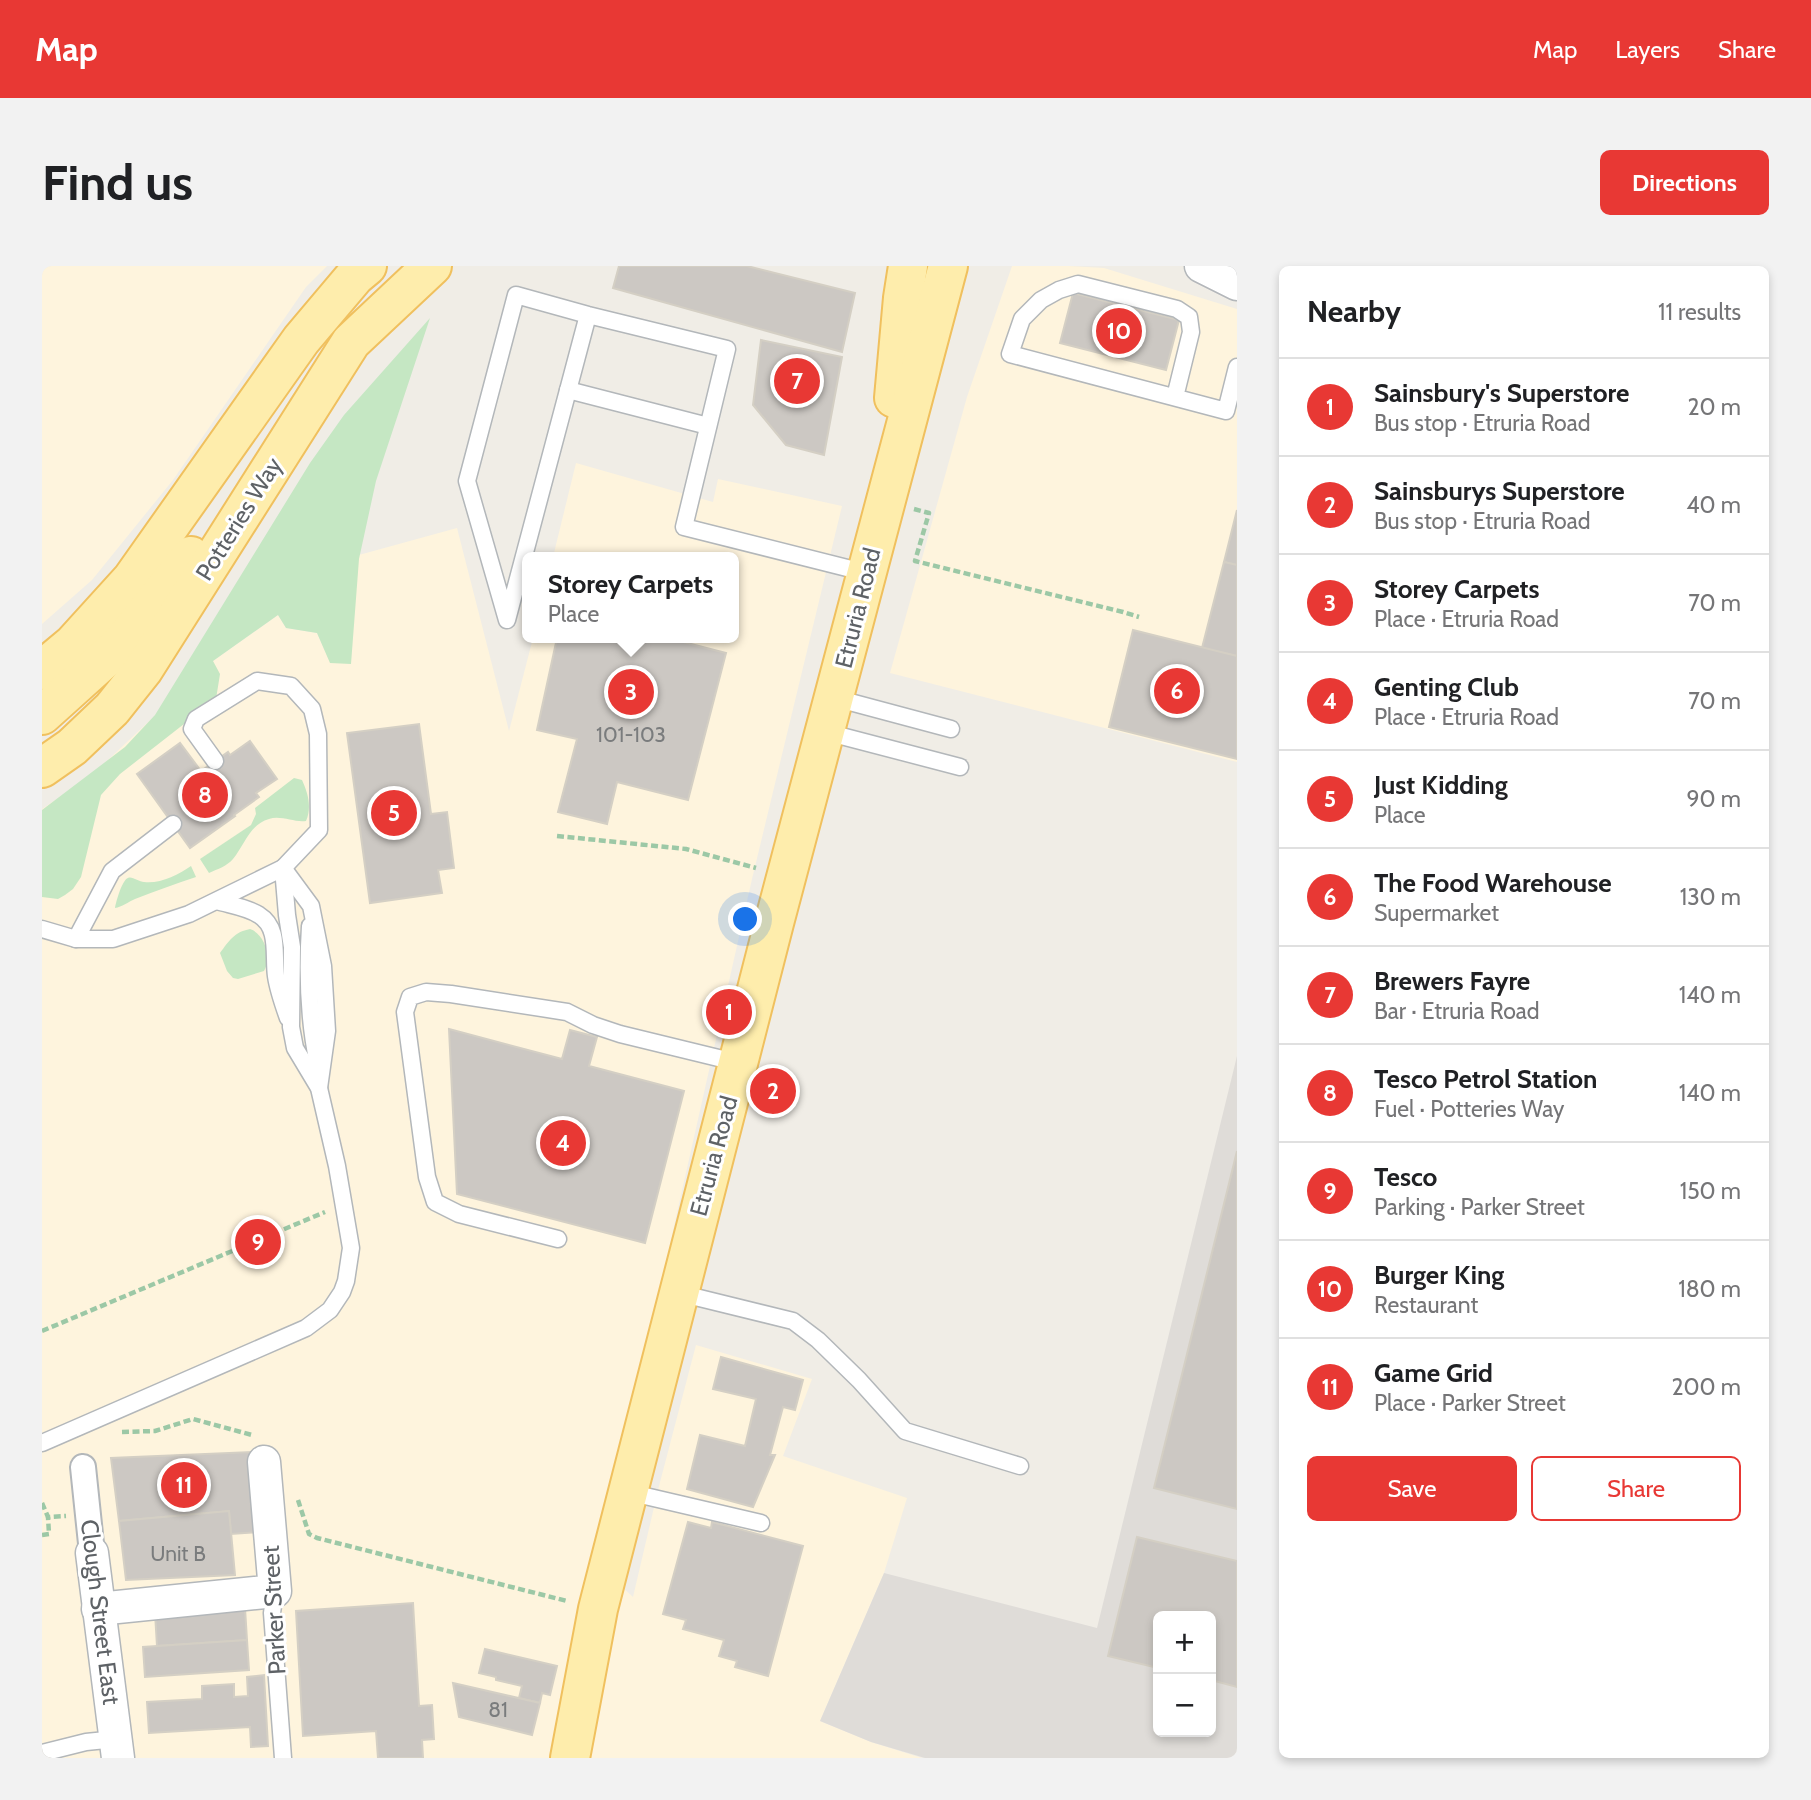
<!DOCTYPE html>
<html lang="en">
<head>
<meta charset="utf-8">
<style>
	:root { --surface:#fff; --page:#f2f2f2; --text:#202124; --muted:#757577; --line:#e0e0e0; --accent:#e83834 }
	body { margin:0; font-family:Cabin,sans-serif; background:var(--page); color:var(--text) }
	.controls { position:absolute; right:21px; bottom:21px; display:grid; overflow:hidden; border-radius:10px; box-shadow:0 4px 10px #0003 }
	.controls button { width:63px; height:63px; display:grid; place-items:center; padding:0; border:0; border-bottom:2px solid var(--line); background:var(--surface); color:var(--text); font:35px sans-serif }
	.you { position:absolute; left:704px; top:654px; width:24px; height:24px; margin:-18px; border:5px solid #fff; border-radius:50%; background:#1a73e8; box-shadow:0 0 0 10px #1a73e833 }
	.badge { display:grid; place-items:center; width:46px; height:46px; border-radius:50%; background:var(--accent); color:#fff; font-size:23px; font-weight:700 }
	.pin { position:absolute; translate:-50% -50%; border:4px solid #fff; box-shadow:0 2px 7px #0006 }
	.popup { position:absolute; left:480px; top:286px; width:217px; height:91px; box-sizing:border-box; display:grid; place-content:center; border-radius:10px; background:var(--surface); filter:drop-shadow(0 2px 5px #0005); font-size:23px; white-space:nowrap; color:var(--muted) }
	.popup b { font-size:26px; color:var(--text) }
	.popup::after { content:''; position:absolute; left:50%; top:100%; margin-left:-14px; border:14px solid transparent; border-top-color:var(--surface) }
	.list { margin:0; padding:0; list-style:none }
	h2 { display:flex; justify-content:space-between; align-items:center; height:91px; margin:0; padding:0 28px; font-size:30px }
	h2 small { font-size:23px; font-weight:400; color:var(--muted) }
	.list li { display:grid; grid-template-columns:46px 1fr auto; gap:21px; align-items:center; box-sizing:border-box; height:98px; padding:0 28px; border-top:2px solid var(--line) }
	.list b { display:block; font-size:26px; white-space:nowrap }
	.list p { margin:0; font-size:23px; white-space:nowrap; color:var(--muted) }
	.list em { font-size:23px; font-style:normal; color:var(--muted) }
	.actions { display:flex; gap:14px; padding:21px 28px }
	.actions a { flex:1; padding:16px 0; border:2px solid var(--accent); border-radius:10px; text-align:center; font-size:24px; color:var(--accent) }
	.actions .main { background:var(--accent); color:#fff }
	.map { position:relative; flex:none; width:1195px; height:1492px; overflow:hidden; border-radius:10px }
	header { display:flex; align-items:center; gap:42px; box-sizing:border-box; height:98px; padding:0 35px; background:var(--accent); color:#fff }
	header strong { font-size:33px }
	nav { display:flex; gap:38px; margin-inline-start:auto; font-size:24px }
	.intro { display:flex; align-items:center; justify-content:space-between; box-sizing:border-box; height:168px; padding:0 42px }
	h1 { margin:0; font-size:49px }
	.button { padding:18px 32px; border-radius:10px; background:var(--accent); color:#fff; font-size:24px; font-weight:700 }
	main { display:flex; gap:42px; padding:0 42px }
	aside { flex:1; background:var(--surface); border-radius:10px; box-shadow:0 4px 10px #0003 }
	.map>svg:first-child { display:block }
</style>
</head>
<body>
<header>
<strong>Map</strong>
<nav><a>Map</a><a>Layers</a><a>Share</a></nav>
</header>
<div class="intro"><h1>Find us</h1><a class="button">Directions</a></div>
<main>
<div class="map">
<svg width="1195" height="1492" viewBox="0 0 1195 1492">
	<rect width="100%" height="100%" fill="#f0ede6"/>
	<g fill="#fef4dd">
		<polygon points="0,0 285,0 264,21 131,214 50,314 0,358"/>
		<polygon points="970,0 1027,0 1062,2 1195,43 1195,496 848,407 925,131"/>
		<polygon points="534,197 671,236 676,213 800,240 710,613 617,1027 549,1292 591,1331 617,1220 654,1079 770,1113 741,1190 865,1232 842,1307 778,1455 829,1476 880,1492 0,1492 0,543 50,509 171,395 236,349 244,362 275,367 288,396 306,292 415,262 467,465 491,372 692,372 692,291 511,291"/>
	</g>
	<path fill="#dfdcd8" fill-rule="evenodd" d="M1195,790v702h-312l-54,-16 -51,-21 64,-148 213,55zM1116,1350h53v116h-53z"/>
	<g fill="#c5e7c3">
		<polygon points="388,52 334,215 317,293 309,398 288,397 275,367 244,362 236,349 171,395 178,408 174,433 78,508 59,529 39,611 31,623 23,629 16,633 0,631 0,544 83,481 113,449 268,197 302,149"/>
		<path d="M252,512l8,2c6,13 10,27 4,41 -11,2 -25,-6 -37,-2 -19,5 -25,27 -36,40 -6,7 -15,10 -24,14l-9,-14 51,-34 5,-11 -1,-6z"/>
		<path d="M149,600l5,11c-21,7 -41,14 -61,22 -7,3 -13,8 -20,9 1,-6 7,-28 13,-30 4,-2 11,4 16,4 16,2 34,-7 47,-16z"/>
		<path d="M208,663c15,5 22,29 14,42l-26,8 -5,-1 -6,-7 -7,-18c9,-12 14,-21 30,-24z"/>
	</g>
	<g fill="#ccc8c3" stroke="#d4cfc4" stroke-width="2">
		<polygon points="577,0 705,0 813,27 800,86 571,22"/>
		<polygon points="1031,27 1137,54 1124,104 1018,77"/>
		<polygon points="719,74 800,91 782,189 744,179 711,139"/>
		<polygon points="1195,244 1195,299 1182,296"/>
		<polygon points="1182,296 1195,299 1195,390 1160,382"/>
		<polygon points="1091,364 1195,390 1195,493 1067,461"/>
		<polygon points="515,372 626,372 684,387 646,534 575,516 565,558 516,546 535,473 495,464"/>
		<polygon points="377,458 389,548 405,546 412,602 396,604 400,627 328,637 305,467"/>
		<polygon points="208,475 235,513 214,527 217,531 192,549 193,550 148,582 95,508 138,477 159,505 186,486 188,489"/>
		<polygon points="407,763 520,793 528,764 555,771 547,800 642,825 603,977 415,928"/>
		<polygon points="1195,885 1195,1243 1112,1222"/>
		<polygon points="679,1091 761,1114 753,1144 741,1141 728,1189 733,1189 711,1241 645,1223 658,1169 703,1180 714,1133 671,1123"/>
		<polygon points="210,1186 216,1266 189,1268 187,1245 77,1255 69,1192"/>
		<polygon points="187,1245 193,1309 84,1314 77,1255"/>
		<polygon points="646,1256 669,1262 670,1256 761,1280 726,1410 693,1401 695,1395 677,1390 682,1374 641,1363 644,1354 621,1348"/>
		<polygon points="1095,1271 1195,1295 1195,1421 1169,1414 1169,1350 1116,1350 1116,1402 1066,1390"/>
		<polygon points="371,1337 377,1440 390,1439 392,1473 380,1474 381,1492 336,1492 334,1465 261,1470 254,1345"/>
		<polygon points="203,1342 205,1374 115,1380 113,1347"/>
		<polygon points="205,1374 207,1404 103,1411 101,1381"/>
		<polygon points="443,1383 515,1400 508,1429 500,1427 498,1437 477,1432 480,1420 454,1414 454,1411 437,1407"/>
		<polygon points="222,1409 226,1480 209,1481 208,1461 107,1467 105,1436 160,1433 160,1420 192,1418 192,1431 206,1430 205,1411"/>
		<polygon points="411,1417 498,1437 490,1469 417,1451"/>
	</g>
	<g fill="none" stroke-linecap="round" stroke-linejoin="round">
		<g stroke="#b3b7ba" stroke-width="19">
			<g id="service">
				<polyline points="546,49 465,354 425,215 474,29 546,49 685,83 642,261 825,307"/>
				<polyline points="526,124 666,160"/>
				<polyline points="1133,131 1149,66 1147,51 1135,43 1036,18 1017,24 999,34 980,53 968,88 1184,145 1195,101"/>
				<polyline points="793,432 909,463"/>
				<polyline points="784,466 918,501"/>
				<polyline points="241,602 269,640 281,700 285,765 277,822"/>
				<path d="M175,635c13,4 30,6 42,14 21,13 14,40 17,61 2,14 7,28 12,42"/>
				<path d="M268,660c-3,47 -2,91 8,138"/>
				<polyline points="0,663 34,673 71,673 147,648 241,602 277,564 276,468 270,443 249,420 215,415 154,453 150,463 173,495"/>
				<polyline points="34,673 70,605 131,558"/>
				<polyline points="516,973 417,948 393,936 385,911 363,746 368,731 384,726 409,728 525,746 551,759 578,768 697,797"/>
				<polyline points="637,1027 751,1055 776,1074 817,1114 863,1165 978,1200"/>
				<polyline points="0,1177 264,1062 288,1044 300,1026 304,1015 309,982 295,900 277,822 253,782 249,761 250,681 245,649 241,602"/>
				<polyline points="586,1226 719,1257"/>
				<polyline points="233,1325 230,1347 241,1492"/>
				<polyline points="0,1487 44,1476 74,1473"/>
			</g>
		</g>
		<g stroke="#b3b7ba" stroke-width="28">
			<polyline id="pedestrian" points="41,1201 50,1287"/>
		</g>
		<g stroke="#b3b7ba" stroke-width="35">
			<g id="minor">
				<polyline points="1159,0 1195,18"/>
				<polyline points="50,1287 76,1492"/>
				<polyline points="56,1343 233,1325 222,1196"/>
			</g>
		</g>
		<g stroke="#f0c05e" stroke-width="42">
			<g id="primary">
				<polyline points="852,132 861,32 866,0"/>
				<polyline points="0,404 31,378 90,313 259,74 313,10 325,0"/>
				<polyline points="0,449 79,378 149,290"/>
				<polyline points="0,502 30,481 70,443 101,404 309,76 390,0"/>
				<polyline points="528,1492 556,1343 732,657 906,0"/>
			</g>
		</g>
		<g stroke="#9cc8a6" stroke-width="4.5" stroke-dasharray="7 3.5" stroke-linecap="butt">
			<polyline points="872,243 887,247 873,295 1081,346 1097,351"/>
			<polyline points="515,570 644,583 714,602"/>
			<polyline points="0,1065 283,946"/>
			<polyline points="80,1166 113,1165 151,1153 210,1169"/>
			<polyline points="256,1234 267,1268 275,1272 525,1335"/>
			<polyline points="0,1237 6,1251 24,1250"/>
			<polyline points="0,1269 7,1268 6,1251"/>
		</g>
		<use href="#service" stroke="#fff" stroke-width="16"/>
		<use href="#pedestrian" stroke="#fff" stroke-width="24"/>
		<use href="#minor" stroke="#fff" stroke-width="32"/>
		<use href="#primary" stroke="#feedac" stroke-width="38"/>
	</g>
	<g text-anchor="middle" stroke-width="6" stroke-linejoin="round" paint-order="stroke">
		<g font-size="21" fill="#7a7c7d">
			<text x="589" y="476">101-103</text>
			<text x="136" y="1295">Unit B</text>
			<text x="456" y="1451">81</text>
		</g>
		<g font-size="24" fill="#5e6266" stroke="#fff">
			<text transform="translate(197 253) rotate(-58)" y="8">Potteries Way</text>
			<text transform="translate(816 342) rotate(-76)" y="8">Etruria Road</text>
			<text transform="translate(672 890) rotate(-75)" y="8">Etruria Road</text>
			<text transform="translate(232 1344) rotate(-93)" y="8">Parker Street</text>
			<text transform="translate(58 1346) rotate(83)" y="8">Clough Street East</text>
		</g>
	</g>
</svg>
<div class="controls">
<button>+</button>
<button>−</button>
</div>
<div class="you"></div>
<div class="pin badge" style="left:687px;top:746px">1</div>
<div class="pin badge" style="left:731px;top:825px">2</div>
<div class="pin badge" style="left:589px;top:426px">3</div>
<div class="popup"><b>Storey Carpets</b>Place</div>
<div class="pin badge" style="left:521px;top:877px">4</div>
<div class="pin badge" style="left:352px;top:547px">5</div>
<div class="pin badge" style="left:1135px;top:425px">6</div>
<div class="pin badge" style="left:755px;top:115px">7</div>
<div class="pin badge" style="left:163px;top:529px">8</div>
<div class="pin badge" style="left:216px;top:976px">9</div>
<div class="pin badge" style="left:1077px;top:65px">10</div>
<div class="pin badge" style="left:142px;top:1219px">11</div>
</div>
<aside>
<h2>Nearby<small>11 results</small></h2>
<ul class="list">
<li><span class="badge">1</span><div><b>Sainsbury's Superstore</b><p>Bus stop · Etruria Road</p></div><em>20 m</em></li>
<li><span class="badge">2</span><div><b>Sainsburys Superstore</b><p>Bus stop · Etruria Road</p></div><em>40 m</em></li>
<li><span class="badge">3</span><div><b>Storey Carpets</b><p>Place · Etruria Road</p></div><em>70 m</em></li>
<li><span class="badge">4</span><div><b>Genting Club</b><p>Place · Etruria Road</p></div><em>70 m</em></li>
<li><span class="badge">5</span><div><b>Just Kidding</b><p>Place</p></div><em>90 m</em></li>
<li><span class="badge">6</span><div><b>The Food Warehouse</b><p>Supermarket</p></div><em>130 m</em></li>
<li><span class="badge">7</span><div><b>Brewers Fayre</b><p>Bar · Etruria Road</p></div><em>140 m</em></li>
<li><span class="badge">8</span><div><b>Tesco Petrol Station</b><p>Fuel · Potteries Way</p></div><em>140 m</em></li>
<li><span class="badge">9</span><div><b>Tesco</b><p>Parking · Parker Street</p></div><em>150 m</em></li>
<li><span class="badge">10</span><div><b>Burger King</b><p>Restaurant</p></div><em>180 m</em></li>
<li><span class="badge">11</span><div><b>Game Grid</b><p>Place · Parker Street</p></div><em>200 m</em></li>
</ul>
<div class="actions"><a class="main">Save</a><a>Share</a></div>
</aside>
</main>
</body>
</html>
